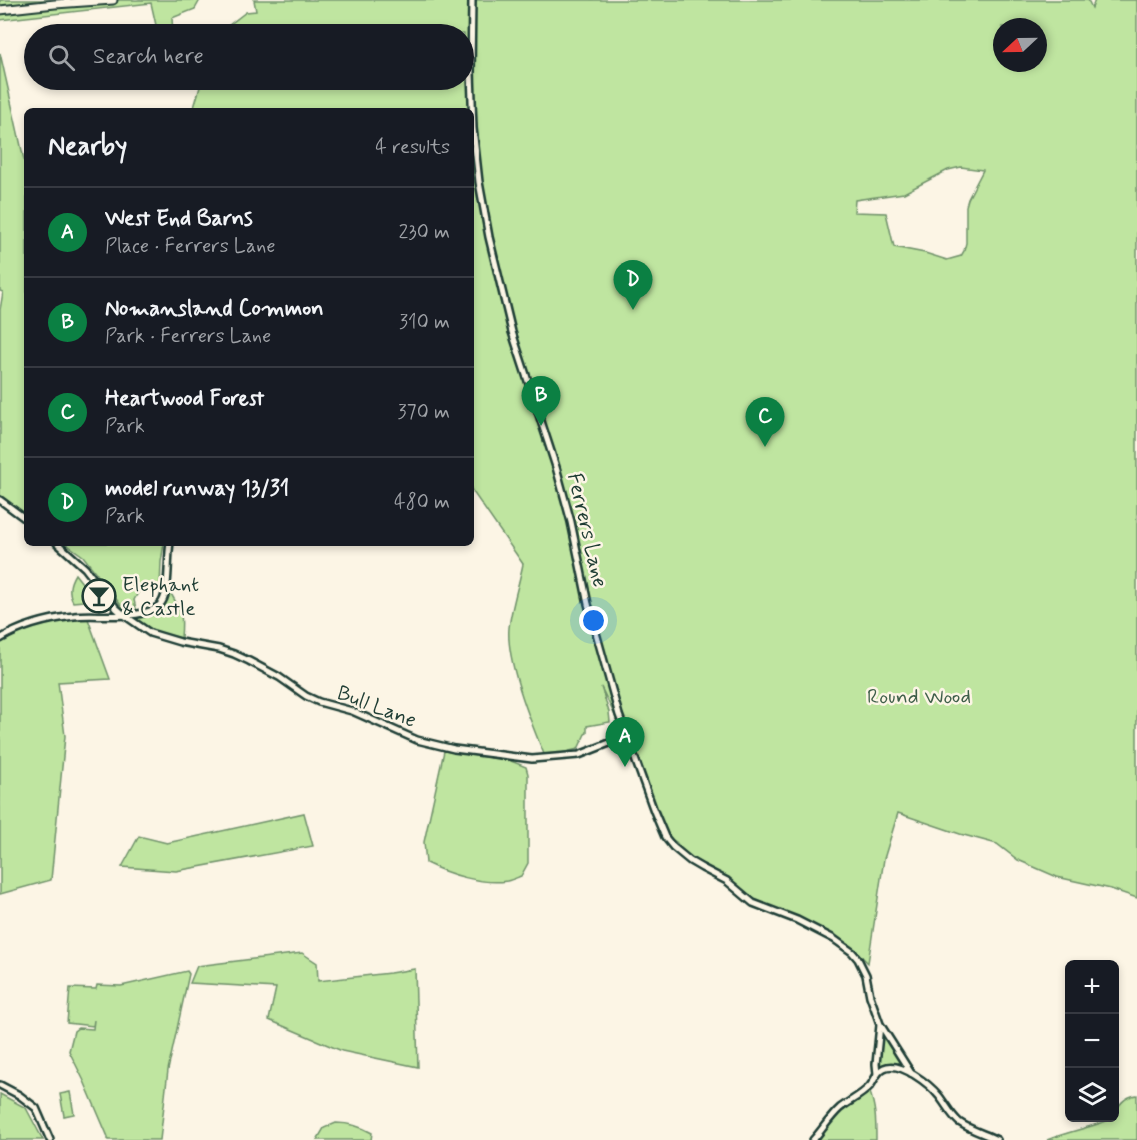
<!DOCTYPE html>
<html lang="en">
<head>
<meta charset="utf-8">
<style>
	:root { --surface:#171b24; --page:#20242c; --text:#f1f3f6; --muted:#9ea1a6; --line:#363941; --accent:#0b8043 }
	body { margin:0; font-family:Mynerve,sans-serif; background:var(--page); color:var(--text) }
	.controls { position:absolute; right:18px; bottom:18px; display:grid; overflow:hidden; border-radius:9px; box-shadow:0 3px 9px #0003 }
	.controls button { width:54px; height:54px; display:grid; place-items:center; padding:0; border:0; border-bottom:2px solid var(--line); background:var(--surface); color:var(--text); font:30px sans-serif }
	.compass { position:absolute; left:993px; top:18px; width:54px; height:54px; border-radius:50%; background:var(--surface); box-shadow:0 3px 9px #0003; rotate:248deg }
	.you { position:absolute; left:594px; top:621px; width:21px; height:21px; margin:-15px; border:4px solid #fff; border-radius:50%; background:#1a73e8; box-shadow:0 0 0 9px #1a73e833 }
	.badge { display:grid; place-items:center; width:39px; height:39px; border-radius:50%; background:var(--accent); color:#fff; font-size:20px; font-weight:700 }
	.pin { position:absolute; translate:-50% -50px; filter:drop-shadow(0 2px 3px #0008) }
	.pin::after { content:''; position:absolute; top:32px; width:21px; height:18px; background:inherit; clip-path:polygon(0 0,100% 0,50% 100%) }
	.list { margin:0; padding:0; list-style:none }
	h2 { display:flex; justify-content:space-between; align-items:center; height:78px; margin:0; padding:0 24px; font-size:26px }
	h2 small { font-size:20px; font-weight:400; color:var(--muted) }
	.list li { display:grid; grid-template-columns:39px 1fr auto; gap:18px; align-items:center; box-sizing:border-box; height:90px; padding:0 24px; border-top:2px solid var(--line) }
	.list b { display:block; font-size:22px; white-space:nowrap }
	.list p { margin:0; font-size:20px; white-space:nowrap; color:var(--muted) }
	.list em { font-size:20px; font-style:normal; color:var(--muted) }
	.icon { flex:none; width:33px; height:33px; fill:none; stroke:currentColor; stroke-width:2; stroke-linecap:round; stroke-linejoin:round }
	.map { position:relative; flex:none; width:1137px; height:1140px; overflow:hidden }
	.search { position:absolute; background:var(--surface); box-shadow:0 3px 9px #0003; left:24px; top:24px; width:450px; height:66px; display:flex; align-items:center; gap:15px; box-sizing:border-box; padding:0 21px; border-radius:33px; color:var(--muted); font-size:22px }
	.panel { position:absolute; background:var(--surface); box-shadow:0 3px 9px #0003; left:24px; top:108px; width:450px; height:438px; border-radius:9px }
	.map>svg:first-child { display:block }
</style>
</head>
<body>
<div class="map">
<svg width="1137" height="1140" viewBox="0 0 1137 1140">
	<rect width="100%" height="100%" fill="#fcf5e5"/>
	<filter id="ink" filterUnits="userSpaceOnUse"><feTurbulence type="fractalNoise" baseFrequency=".0167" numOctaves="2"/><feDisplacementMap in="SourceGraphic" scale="12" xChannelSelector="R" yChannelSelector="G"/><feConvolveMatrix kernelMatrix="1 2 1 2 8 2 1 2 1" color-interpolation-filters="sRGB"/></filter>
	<g filter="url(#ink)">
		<g fill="#bfe5a0" stroke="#6f916a" stroke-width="1.5" fill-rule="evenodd">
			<polygon points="0,0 200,0 195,9 172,18 173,34 158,34 151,3 0,20"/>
			<path d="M254,0h834l4,8 3,-8h42v898l-26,-9 -54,-12 -39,-17 -21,-16 -37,-10 -62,-21 -14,46 -16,104 -12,-12 -16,-12 -31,-16 -54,-23 -28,-23 -41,-22 -10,-13 -11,-7 -24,-66 -40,-82 8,25 1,10 -23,4v7l-2,1 -7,15 -17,4 -17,1c-13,-31 -38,-93 -35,-126 2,-19 10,-44 14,-64l-52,-75v-378h-278l9,-31h262v-46h-242l2,-5 22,-17 10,-1zM1002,27h36v36h-36zM961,167l22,3 -15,29 -2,7v37l-2,8 -3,5 -14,4 -22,-7 -31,-6 -8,-34 -32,-1 1,-12 49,-7 44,-23z"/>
			<polygon points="0,53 25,164 27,167 27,515 0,496 0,310 3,292 0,291"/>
			<polygon points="65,543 164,543 161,562 160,588 139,591 134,600 137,613 127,613 83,556"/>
			<path d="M75,574l11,14 -2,13 -11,1c-5,-10 -4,-18 2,-28z"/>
			<path d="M170,592c12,20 13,22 11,46l-25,-6 -23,-14c18,-5 31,-7 37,-26z"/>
			<polygon points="75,617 88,619 110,679 58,682 65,736 51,880 0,894 0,643 10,637 46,622"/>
			<path d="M444,751l67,10 15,6 2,7v89l-7,13c-5,2 -9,4 -14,5 -25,4 -59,-7 -81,-18l-2,-21z"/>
			<polygon points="304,813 313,846 176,871 122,867 139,836 167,843"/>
			<polygon points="302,953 317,963 318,981 390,973 415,969 418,1067 342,1051 269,1020 276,988 190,983 197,966"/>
			<polygon points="187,971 189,974 168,1070 160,1140 108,1140 108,1137 84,1081 69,1051 74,1031 78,1028 93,1029 94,1020 93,1026 67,1023 70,988 96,989 97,985 121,986"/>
			<polygon points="882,1029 906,1068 878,1068 878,1062"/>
			<path d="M869,1090c7,17 7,32 7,50h-61l29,-32z"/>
			<polygon points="70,1092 74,1114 64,1116 60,1094"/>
			<polygon points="0,1094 26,1108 43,1140 0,1140"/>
			<path d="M1137,1095v45h-90c22,-9 47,-13 67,-22 2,-12 11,-22 23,-23z"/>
			<path d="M336,1123c14,0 24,3 36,10l-1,7h-54l7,-12z"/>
		</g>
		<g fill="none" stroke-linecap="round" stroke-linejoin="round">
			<g stroke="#1f3d34" stroke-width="10">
				<g id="minor">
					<polyline points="472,0 471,72 473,128 479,182 489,237 512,332 556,467 571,522 588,604 619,715 654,811 665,837 673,847 690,861 702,868 727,881 753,903 797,920 834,939 852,952 858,959 866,975 870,996 880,1024 911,1073"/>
					<polyline points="0,500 27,520"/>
					<polyline points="57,543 85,568 116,608 124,615 150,633 180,642 219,649 234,654 249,661 279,677 306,696 319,702 352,711 417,740 454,749 532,759 579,755 612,742 617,742 632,753"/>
					<path d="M0,639c23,-14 47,-20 74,-23 21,-3 76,6 88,-14 8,-13 5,-43 8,-59"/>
					<polyline points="877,1074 876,1064 880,1025"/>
					<polyline points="0,1085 19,1095 36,1108 50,1140"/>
					<path d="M813,1140c9,-10 17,-23 27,-32 10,-8 21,-12 30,-22 5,-6 6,-14 14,-18 16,-8 46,17 55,28 7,9 12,19 20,26 11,8 26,12 38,18"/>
				</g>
			</g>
			<g stroke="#1f3d34" stroke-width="11">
				<polyline id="major" points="0,10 55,4 113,0"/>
			</g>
			<use href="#minor" stroke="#fcf5e5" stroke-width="5"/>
			<use href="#major" stroke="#fcf5e5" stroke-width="7"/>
		</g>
	</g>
	<defs>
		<g id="bar-ring" transform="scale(1.725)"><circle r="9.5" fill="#fcf5e5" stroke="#1f3d34" stroke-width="1.5"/><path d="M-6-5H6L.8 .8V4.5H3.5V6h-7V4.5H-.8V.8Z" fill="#1f3d34"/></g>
	</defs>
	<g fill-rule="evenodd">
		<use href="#bar-ring" x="99" y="596"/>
	</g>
	<g text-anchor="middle" stroke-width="5" stroke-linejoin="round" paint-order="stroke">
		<g font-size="21" fill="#1f3d34" stroke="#fcf5e5">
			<text transform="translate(588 530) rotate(77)" y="7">Ferrers Lane</text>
			<text transform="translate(377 706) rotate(21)" y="7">Bull Lane</text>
		</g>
		<g font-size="21" fill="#1f3d34" stroke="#fcf5e5" text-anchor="start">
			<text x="122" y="591">Elephant<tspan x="122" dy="24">&amp; Castle</tspan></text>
		</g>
		<g font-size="21" fill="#3f5f4a" stroke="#fcf5e5">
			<text x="919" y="703">Round Wood</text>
		</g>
	</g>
</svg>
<div class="controls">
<button>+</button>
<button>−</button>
<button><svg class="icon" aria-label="layers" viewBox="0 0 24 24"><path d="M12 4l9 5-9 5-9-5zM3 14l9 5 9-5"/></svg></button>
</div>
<svg class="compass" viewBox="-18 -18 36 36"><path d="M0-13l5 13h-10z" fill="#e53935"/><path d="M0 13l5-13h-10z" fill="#9ea1a6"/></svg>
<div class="you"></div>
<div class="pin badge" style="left:625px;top:767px">A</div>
<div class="pin badge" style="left:541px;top:426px">B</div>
<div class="pin badge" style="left:765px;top:447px">C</div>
<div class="pin badge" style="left:633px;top:310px">D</div>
<div class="search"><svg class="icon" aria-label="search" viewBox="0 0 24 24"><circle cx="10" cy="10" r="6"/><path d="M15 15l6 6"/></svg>Search here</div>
<section class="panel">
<h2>Nearby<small>4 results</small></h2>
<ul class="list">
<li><span class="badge">A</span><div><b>West End Barns</b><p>Place · Ferrers Lane</p></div><em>230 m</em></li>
<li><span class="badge">B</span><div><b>Nomansland Common</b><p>Park · Ferrers Lane</p></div><em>310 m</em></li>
<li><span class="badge">C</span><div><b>Heartwood Forest</b><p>Park</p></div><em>370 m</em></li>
<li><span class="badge">D</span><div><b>model runway 13/31</b><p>Park</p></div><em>480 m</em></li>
</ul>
</section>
</div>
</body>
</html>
